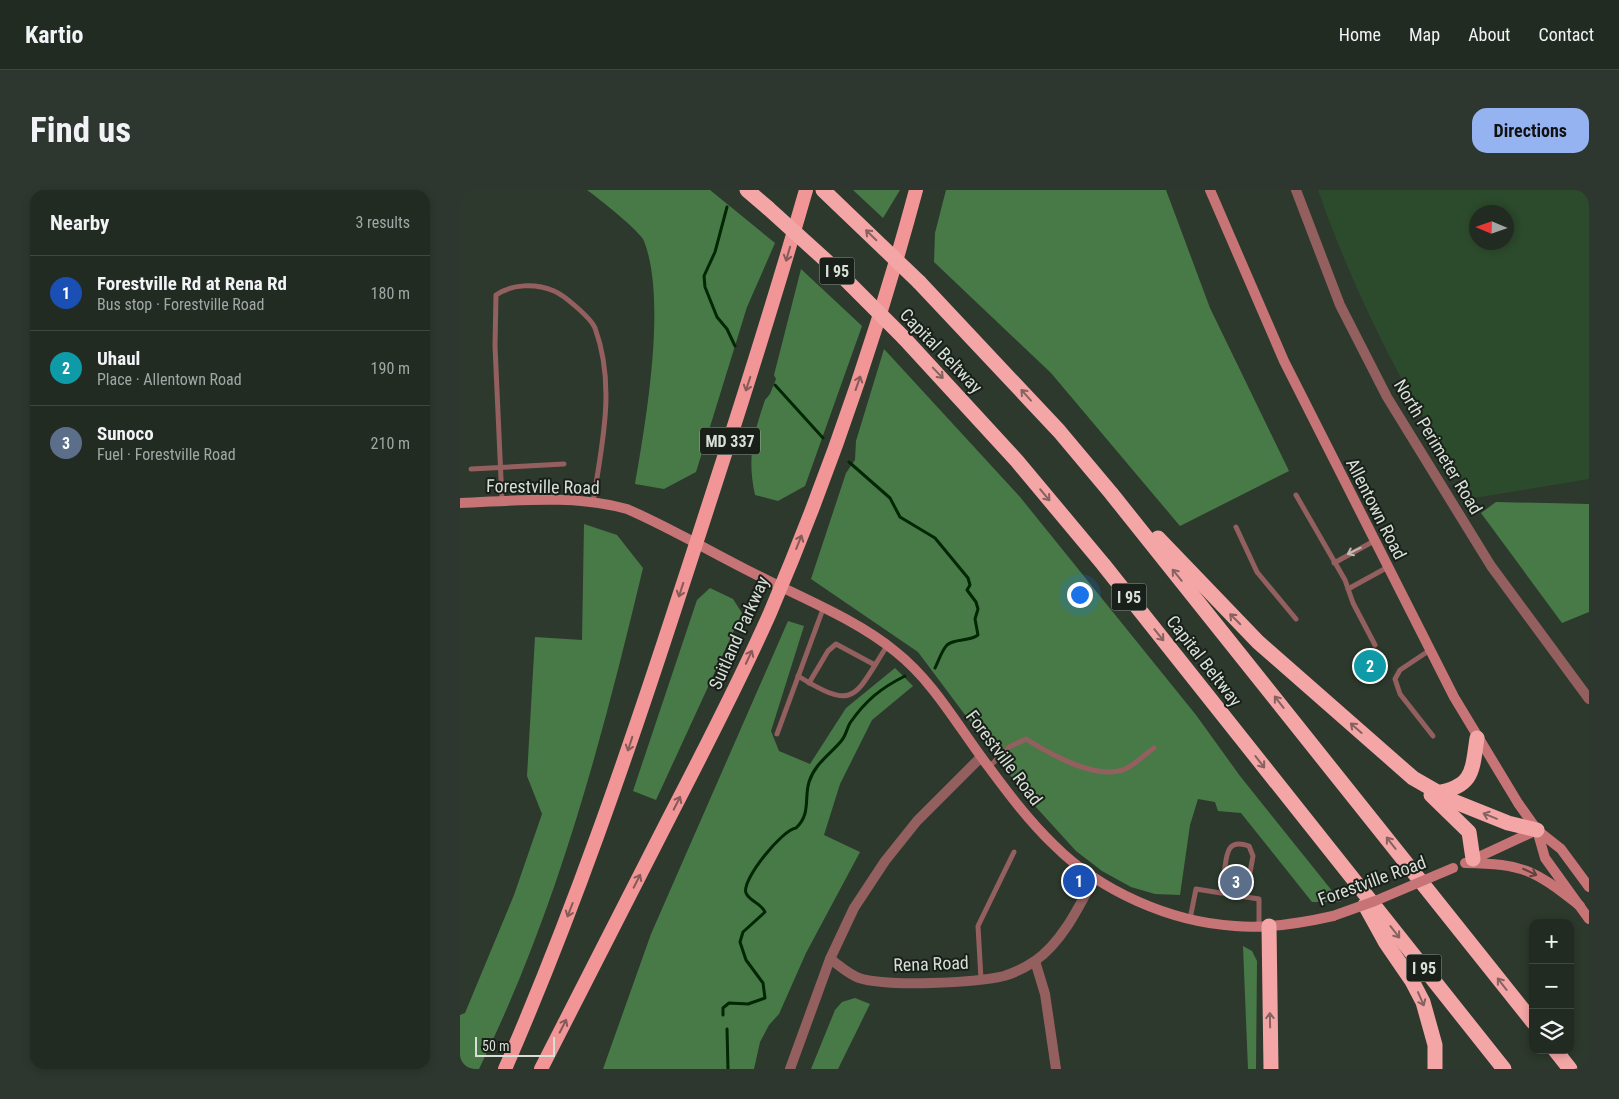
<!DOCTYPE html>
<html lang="en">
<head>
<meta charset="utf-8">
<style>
	:root { --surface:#222b22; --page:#2e372f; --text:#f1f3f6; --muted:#a2a7a5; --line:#3f4740; --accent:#95b2f1 }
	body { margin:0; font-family:"Roboto Condensed",sans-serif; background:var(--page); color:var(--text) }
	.controls { position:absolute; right:15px; bottom:15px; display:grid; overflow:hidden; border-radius:10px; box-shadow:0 2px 8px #0003 }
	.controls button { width:45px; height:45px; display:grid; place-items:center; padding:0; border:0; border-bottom:1px solid var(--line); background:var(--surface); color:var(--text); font:25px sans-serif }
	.compass { position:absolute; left:1009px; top:15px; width:45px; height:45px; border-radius:50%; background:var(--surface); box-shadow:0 2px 8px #0003; rotate:272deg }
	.scale { position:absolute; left:15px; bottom:12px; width:80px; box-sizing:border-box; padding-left:5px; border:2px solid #d7dfd7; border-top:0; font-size:14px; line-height:18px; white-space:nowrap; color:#d7dfd7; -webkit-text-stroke:4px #191f19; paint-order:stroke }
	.you { position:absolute; left:619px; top:404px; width:18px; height:18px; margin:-12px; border:4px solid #fff; border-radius:50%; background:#1a73e8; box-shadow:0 0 0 8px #1a73e833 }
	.badge { display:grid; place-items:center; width:32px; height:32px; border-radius:50%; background:var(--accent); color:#fff; font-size:16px; font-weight:700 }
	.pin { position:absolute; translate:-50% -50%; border:2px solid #fff; box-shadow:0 1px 5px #0006 }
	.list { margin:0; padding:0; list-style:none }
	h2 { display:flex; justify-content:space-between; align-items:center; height:65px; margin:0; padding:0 20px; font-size:21px }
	h2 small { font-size:16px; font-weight:400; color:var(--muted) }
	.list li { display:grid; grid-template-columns:32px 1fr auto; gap:15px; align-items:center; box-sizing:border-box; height:75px; padding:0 20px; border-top:1px solid var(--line) }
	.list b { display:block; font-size:19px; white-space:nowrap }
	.list p { margin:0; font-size:16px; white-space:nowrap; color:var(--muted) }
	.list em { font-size:16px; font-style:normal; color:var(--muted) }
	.icon { flex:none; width:28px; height:28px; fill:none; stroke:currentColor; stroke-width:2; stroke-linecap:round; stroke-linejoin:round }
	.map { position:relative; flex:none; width:1129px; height:879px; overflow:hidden; border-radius:15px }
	header { display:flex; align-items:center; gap:30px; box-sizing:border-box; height:70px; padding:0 25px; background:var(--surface); border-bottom:1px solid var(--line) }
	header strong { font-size:24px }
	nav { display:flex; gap:28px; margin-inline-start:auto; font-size:18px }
	.intro { display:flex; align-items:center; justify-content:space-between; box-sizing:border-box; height:120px; padding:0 30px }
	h1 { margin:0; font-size:35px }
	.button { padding:12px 22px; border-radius:15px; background:var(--accent); color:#111; font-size:18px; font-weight:700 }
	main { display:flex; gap:30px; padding:0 30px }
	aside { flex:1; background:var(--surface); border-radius:15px; box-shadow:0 2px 8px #0003 }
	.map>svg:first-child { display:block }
</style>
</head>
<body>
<header>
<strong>Kartio</strong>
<nav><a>Home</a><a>Map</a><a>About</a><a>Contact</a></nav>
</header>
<div class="intro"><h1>Find us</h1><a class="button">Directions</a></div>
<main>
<aside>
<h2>Nearby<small>3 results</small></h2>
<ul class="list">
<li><span class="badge" style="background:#1a4fb4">1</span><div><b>Forestville Rd at Rena Rd</b><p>Bus stop · Forestville Road</p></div><em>180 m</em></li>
<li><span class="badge" style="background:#0f9aa8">2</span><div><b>Uhaul</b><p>Place · Allentown Road</p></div><em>190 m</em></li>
<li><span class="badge" style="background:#5c6f8a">3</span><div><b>Sunoco</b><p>Fuel · Forestville Road</p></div><em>210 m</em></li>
</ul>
</aside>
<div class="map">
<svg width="1129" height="879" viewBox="0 0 1129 879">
	<rect width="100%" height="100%" fill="#2d392d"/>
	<path fill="#2c4a2c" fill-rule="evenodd" d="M858,0h271v289l-115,19c-65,-96 -118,-199 -156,-308zM1016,22h30v30h-30z"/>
	<g fill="#487a48">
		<path d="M127,0h123l65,53 -28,64 -51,165 -32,17 -29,-5c11,-63 32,-184 9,-243 -4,-10 -46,-43 -57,-51z"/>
		<polygon points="393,0 440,0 423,28"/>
		<polygon points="486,0 706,0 750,118 829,281 720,336 591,183 474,72 475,43"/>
		<path d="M341,79l61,57 -57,160 -27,15 -23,-6c-8,-37 -2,-60 10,-95l5,-6 6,-15 -2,-4z"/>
		<polygon points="424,159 560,307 736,525 780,586 881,712 852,712 781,623 758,621 755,612 738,609 730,635 720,705 695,704 671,697 642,681 616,661 565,605 458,462 351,389 386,283 395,270 396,251"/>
		<polygon points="1036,312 1129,314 1129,422 1102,433 1021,323"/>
		<path d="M124,334l33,11 26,33c-41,172 -86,342 -164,501h-19v-54l5,-2 49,-118 28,-81 -15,-38 8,-139 47,3z"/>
		<polygon points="250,398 273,409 282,423 196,610 173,601 237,410"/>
		<polygon points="328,431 344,436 311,541 319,561 350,574 386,518 435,478 453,496 412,530 380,594 364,645 400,662 346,763 319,824 309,835 300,852 294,879 143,879 191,744"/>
		<polygon points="783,756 792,761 797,771 796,879 788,879"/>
		<polygon points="395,808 410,814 378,879 351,879 375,820 382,812"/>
	</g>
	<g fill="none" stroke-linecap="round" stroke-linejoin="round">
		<g stroke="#012703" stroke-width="3">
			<polyline points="267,17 255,62 244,86 245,97 257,127 267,139 275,156"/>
			<polyline points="315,195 363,248"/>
			<path d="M389,272l41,36 10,19 35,21 33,40 2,7 -3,5 9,12 2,7 -3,10 3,16c-9,7 -23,3 -31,10 -5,5 -9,17 -12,23"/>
			<path d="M263,825v-7l6,-5 19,1 17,-6 -2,-15 -17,-23 -6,-18 3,-10 22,-20c-4,-9 -16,-11 -19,-19 -5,-13 37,-64 50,-65 15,-14 8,-29 13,-46 6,-19 22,-28 33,-42 4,-5 5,-12 8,-17 16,-23 31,-35 55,-47"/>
			<polyline points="267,839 268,879"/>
		</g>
		<g stroke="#945f5f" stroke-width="5">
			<polyline points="11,279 104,274"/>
			<polyline points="836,305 885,390 893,413 915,455"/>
			<path d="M42,311l-7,-155 1,-51c16,-11 39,-12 58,-4 10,4 37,27 41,37 21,57 7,117 -2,174"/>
			<polyline points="776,337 797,382 836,429"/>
			<polyline points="874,373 914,351"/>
			<polyline points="888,399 928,377"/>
			<polyline points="970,460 940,480 935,489 940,504 973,546"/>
			<path d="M338,486c58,36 56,21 89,-30"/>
			<polyline points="349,493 368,461 376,454 415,475"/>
			<polyline points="317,544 363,419"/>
			<path d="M529,577l20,-20 17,-8c24,15 70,42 99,30 10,-4 20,-15 29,-21"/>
			<path d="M764,684c3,-18 1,-36 25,-28l4,10 -4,22"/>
			<polyline points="786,707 787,700"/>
			<polyline points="730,729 736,699 799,709 799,736"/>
			<polyline points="521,789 518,736 554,662"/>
		</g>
		<g stroke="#945f5f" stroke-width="10">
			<path d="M370,769c9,6 18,15 29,19 28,9 115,5 145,-2 10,-3 22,-9 31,-15 27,-19 44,-54 59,-83"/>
			<polyline points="575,771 585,804 596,879"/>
			<polyline points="330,879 370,769 394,718 425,671 457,631 521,567"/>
		</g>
		<polyline stroke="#945f5f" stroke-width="10" points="836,0 880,115 927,207 1031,376 1129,509"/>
		<g stroke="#c77476" stroke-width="10">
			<polyline points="750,0 824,171 994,507 1058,613 1077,640 1101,659 1129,697"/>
			<path d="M0,313c55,-2 113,-9 167,6 46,20 89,46 134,68 45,23 96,43 135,75 38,30 63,76 92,114 20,27 41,55 66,79 46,46 116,77 181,81 32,3 67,-3 98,-10"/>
			<polyline points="1077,640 1085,668 1129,729"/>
			<polyline points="1010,671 1077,640"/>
			<path d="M1005,673c60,1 69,7 115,43"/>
		</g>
		<g stroke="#f29596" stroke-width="14">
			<path d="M45,879c67,-154 122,-313 174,-473 44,-135 88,-270 127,-406"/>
			<path d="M81,879c43,-83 85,-166 127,-249 35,-68 71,-137 102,-207 59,-138 107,-278 146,-423"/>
		</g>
		<g stroke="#f4a6a6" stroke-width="15">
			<polyline points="287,0 308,18"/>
			<polyline points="459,92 599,241 651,303 1073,832"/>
			<polyline points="444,148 557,271 643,374 1044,879"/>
			<polyline points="698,348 798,452 953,588 993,611 1048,633 1077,640"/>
			<path d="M977,603c37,-7 35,-22 40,-55"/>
			<polyline points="971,605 1009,642 1013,669"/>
			<polyline points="905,715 926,753 952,791 963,812 975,855 975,879"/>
			<polyline points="809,736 811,879"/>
			<polyline points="1095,860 1110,879"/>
		</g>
		<polyline stroke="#c77476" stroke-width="10" points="873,726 915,711 993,678"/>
		<g stroke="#f4a6a6" stroke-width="15">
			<polyline points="363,0 459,92"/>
			<polyline points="308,18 372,76 444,148"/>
		</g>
	</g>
	<defs><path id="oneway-shaft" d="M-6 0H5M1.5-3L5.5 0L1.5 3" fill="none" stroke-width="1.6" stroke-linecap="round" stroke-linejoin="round" transform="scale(1.25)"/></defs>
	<g stroke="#866260">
		<use href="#oneway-shaft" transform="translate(411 45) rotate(-136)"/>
		<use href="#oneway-shaft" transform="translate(478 183) rotate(46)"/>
		<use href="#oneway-shaft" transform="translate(566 205) rotate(-132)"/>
		<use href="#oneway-shaft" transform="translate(585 305) rotate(50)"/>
		<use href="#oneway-shaft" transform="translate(717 385) rotate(-129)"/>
		<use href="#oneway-shaft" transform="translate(775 429) rotate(-135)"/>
		<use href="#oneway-shaft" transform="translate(699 445) rotate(51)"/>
		<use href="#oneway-shaft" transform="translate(819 512) rotate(-128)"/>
		<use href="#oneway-shaft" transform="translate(896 538) rotate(-139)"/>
		<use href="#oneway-shaft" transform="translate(800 572) rotate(52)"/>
		<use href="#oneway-shaft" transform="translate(1030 626) rotate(-158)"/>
		<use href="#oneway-shaft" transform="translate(931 653) rotate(-128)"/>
		<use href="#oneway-shaft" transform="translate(935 742) rotate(52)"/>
		<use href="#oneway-shaft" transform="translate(1042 794) rotate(-128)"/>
		<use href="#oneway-shaft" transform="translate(961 809) rotate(66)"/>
		<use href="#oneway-shaft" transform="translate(810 830) rotate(-91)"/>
	</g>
	<g stroke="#865a58">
		<use href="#oneway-shaft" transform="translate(328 64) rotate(106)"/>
		<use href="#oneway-shaft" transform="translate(398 193) rotate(-71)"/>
		<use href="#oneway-shaft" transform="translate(288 194) rotate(108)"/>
		<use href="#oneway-shaft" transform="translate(339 352) rotate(-68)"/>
		<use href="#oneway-shaft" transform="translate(221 400) rotate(108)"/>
		<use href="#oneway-shaft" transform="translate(289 467) rotate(-65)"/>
		<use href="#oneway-shaft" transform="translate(170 554) rotate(108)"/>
		<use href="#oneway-shaft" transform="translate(217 613) rotate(-63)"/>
		<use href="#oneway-shaft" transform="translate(177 691) rotate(-63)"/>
		<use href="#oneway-shaft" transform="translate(110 720) rotate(111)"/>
		<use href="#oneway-shaft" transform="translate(103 836) rotate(-63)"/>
	</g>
	<use stroke="#c3b9b3" href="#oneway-shaft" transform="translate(894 361) rotate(154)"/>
	<use stroke="#5f413e" href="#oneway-shaft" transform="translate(1070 682) rotate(25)"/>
	<g text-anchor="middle" stroke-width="4" stroke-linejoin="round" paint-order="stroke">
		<g fill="#191f19" stroke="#9ea59e" stroke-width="1">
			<rect x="359.5" y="67.5" width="35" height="27" rx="4"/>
			<rect x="240" y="237.5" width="60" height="27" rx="4"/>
			<rect x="651.5" y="393.5" width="35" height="27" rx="4"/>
			<rect x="946.5" y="764.5" width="35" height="27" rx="4"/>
		</g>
		<g font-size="16" font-weight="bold" fill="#d7dfd7">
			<text x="377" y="87">I 95</text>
			<text x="270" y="257">MD 337</text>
			<text x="669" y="413">I 95</text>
			<text x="964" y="784">I 95</text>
		</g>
		<g font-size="18" fill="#d7dfd7" stroke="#191f19">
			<text transform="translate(481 161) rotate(46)" y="6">Capital Beltway</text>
			<text transform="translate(978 257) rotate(59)" y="6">North Perimeter Road</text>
			<text transform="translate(83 297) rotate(1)" y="6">Forestville Road</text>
			<text transform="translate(916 319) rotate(63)" y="6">Allentown Road</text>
			<text transform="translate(279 443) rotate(-66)" y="6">Suitland Parkway</text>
			<text transform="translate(744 471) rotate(52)" y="6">Capital Beltway</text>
			<text transform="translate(544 568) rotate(53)" y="6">Forestville Road</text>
			<text transform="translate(912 691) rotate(-20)" y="6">Forestville Road</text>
			<text transform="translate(471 774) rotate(-2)" y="6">Rena Road</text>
		</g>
	</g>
</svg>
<div class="controls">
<button>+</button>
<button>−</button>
<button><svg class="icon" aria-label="layers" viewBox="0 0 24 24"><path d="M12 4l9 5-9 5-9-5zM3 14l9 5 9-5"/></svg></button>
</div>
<svg class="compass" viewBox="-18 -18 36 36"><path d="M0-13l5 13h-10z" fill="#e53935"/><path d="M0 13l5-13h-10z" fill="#a2a7a5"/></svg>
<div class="scale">50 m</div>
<div class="you"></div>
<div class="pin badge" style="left:619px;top:691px;background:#1a4fb4">1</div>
<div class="pin badge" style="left:910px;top:476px;background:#0f9aa8">2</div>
<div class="pin badge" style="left:776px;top:692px;background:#5c6f8a">3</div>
</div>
</main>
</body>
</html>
